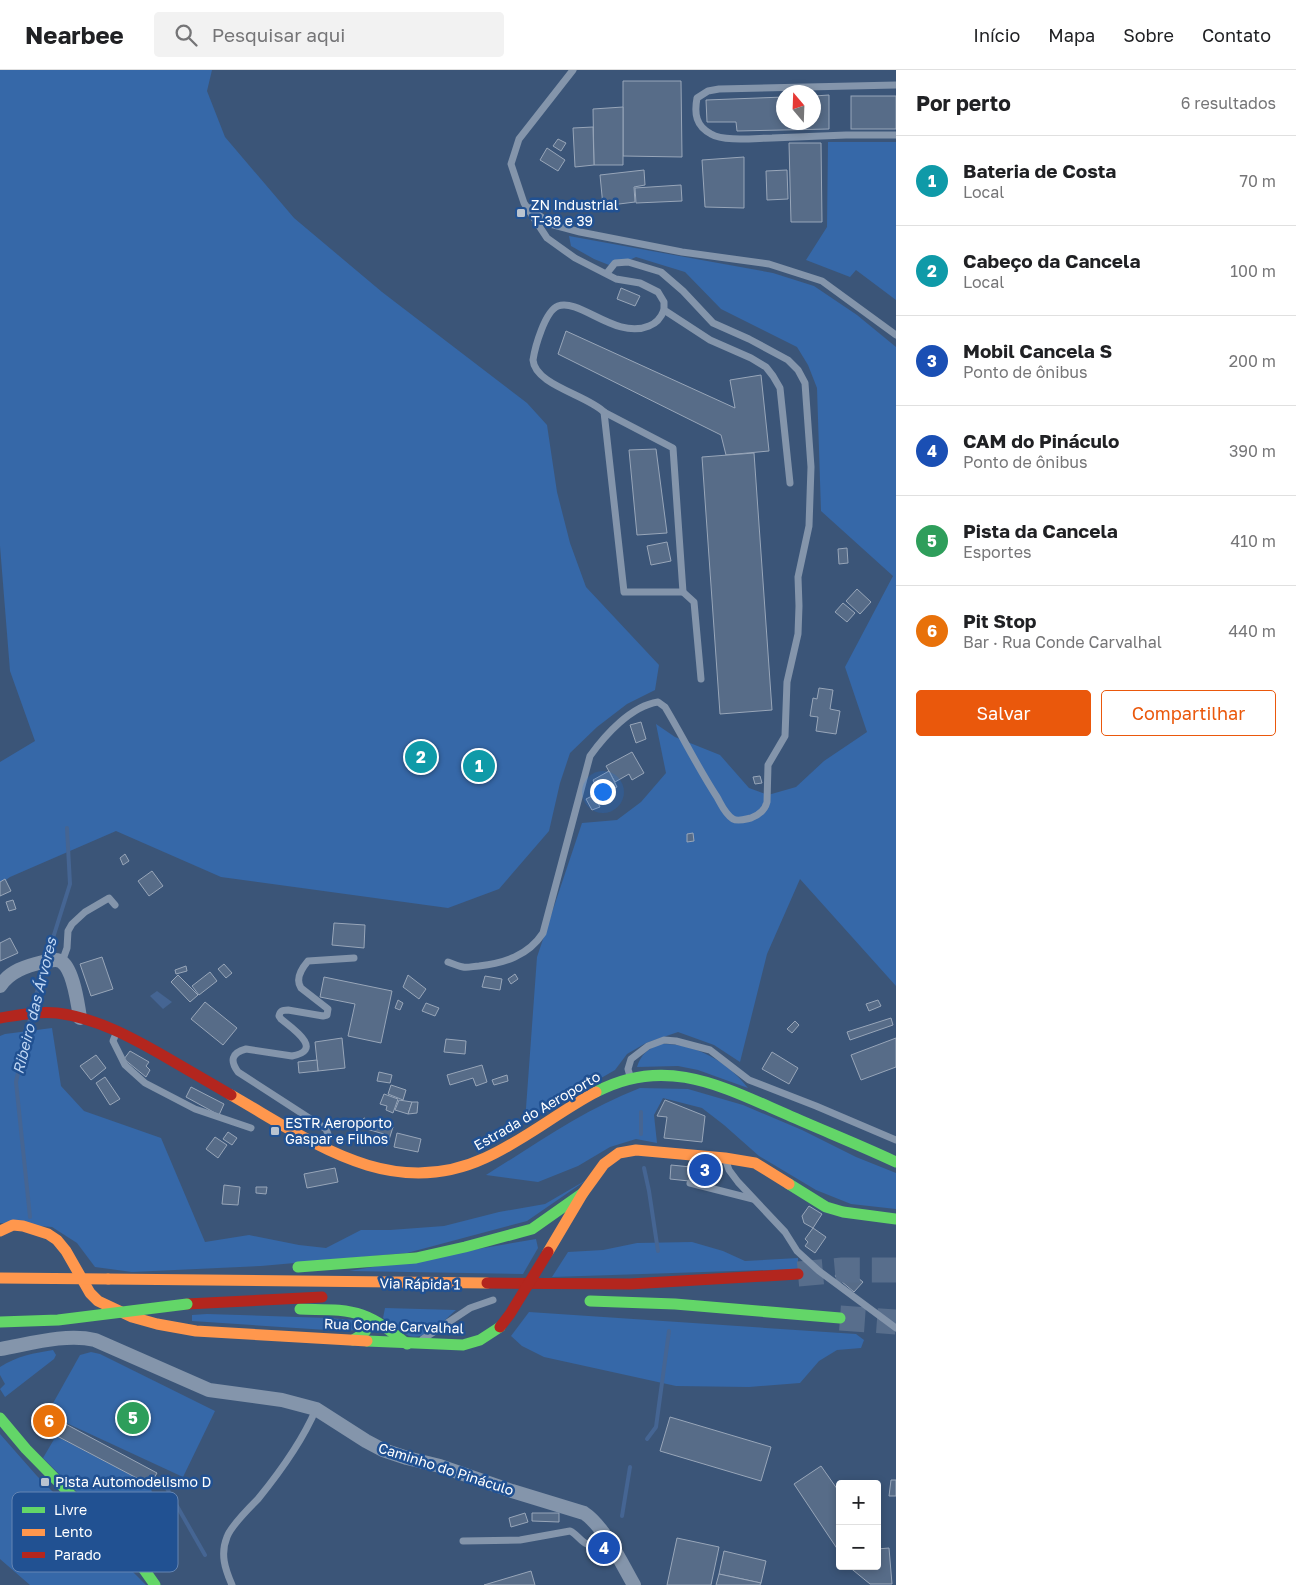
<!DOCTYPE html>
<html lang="pt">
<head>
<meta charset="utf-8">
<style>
	:root { --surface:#fff; --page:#f2f2f2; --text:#202124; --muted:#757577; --line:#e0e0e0; --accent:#ea580c }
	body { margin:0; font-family:"Golos Text",sans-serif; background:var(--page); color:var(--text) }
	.controls { position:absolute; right:15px; bottom:15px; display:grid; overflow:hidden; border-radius:5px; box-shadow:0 2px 8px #0003 }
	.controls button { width:45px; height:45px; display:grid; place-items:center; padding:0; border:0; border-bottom:1px solid var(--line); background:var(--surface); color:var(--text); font:25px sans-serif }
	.compass { position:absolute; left:776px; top:15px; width:45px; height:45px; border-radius:50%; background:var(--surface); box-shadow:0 2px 8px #0003; rotate:341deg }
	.you { position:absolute; left:602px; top:721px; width:18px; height:18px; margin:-12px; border:4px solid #fff; border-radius:50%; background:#1a73e8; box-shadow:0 0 0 8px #1a73e833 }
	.badge { display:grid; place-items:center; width:32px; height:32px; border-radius:50%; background:var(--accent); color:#fff; font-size:16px; font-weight:700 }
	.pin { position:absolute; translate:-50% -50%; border:2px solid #fff; box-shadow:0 1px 5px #0006 }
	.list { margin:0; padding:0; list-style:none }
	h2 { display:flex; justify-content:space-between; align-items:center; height:65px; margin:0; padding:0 20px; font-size:21px }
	h2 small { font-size:16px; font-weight:400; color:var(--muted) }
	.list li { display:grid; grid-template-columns:32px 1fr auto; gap:15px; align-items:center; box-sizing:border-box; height:90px; padding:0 20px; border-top:1px solid var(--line) }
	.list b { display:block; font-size:19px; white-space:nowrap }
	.list p { margin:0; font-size:16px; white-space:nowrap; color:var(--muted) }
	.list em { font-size:16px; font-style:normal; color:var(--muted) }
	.actions { display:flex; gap:10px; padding:15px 20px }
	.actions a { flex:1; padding:11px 0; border:1px solid var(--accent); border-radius:5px; text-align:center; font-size:18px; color:var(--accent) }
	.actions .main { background:var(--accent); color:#fff }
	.icon { flex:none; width:28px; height:28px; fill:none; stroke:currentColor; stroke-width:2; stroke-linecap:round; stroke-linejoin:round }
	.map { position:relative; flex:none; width:896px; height:1515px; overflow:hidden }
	header { display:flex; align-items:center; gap:30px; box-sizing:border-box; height:70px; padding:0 25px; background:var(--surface); border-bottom:1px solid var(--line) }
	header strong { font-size:24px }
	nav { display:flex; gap:28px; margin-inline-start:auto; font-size:18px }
	.search { width:350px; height:45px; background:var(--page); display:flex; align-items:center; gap:12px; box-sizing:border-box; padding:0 18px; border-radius:5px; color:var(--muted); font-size:19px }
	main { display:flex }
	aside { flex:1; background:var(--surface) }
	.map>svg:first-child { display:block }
</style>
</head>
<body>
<header>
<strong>Nearbee</strong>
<div class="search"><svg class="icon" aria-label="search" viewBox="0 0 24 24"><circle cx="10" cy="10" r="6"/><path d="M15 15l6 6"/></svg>Pesquisar aqui</div>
<nav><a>Início</a><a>Mapa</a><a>Sobre</a><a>Contato</a></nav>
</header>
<main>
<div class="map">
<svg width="896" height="1515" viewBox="0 0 896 1515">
	<rect width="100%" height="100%" fill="#3b5578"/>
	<g fill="#3668a8">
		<polygon points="0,0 212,0 207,21 225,67 294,148 382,222 527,333 547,355 557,422 570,473 586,517 659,595 655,620 627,634 597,657 570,683 560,713 549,761 499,819 448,838 221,807 116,761 10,807 0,814 0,692 35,671 10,601 0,476"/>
		<polygon points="828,72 896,72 896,230 856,200 850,207 806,190 827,157"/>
		<polygon points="569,166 773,203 814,216 857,245 896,277 896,916 800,809 767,884 740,992 714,975 678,962 646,973 627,984 615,1000 525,1052 537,887 582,753 617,750 641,732 666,703 656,654 675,667 720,685 749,718 768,725 796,717 824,691 867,662 845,597 893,506 821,441 817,318 808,295 797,277 721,239 685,202 636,187 614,197 594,189 571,176"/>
		<polygon points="52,958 61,1016 84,1041 161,1068 205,1172 249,1165 299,1175 326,1178 361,1160 390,1160 444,1156 499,1142 545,1134 588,1109 527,1151 407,1183 261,1196 132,1202 95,1197 77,1173 52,1157 0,1153 0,966 5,964"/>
		<path d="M660,974c35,-1 67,17 88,44l-50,-18 -20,-4 -41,1c4,-13 11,-18 23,-23z"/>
		<path d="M640,1018l48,1 55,16 59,25 54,27 40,16v36l-45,-5 -35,-14 -57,-34 -35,-31 -22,-17 -39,-10 -9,17 3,28 -21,-4 -26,8 -32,19 -40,16 -52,-7c50,-31 99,-66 154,-87z"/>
		<polygon points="536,1169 538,1178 523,1204 349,1201"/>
		<polygon points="692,1172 723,1181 745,1191 798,1188 798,1199 552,1207 568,1182 603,1180 637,1173"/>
		<path d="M385,1238l71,2c-12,10 -29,31 -47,26 -7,-3 -19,-14 -26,-18z"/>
		<polygon points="529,1242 856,1264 864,1270 861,1278 837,1280 819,1291 800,1313 749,1317 676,1316 544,1287 522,1276 511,1266"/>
		<polygon points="207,1244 328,1248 355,1250 357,1260 342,1261 192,1251 192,1245"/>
		<path d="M53,1280l3,5 -2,4 -49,38 -5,-8 5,-5 -5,-9v-8c17,-11 34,-14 53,-17z"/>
		<polygon points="91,1282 100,1284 215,1341 183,1407 47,1344 80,1285"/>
		<polygon points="0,1364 37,1406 146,1515 30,1515 0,1489"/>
		<polygon points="56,1366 150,1415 153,1426 129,1463 118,1463 43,1388"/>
	</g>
	<polygon fill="#456593" points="157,921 172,932 163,939 150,926"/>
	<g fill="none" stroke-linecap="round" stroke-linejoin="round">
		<g stroke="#456593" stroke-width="4">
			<polyline points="47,887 70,814 67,758"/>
			<polyline points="33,937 44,896"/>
			<polyline points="641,1042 641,1064"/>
			<polyline points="644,1098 649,1121 658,1181"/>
			<polyline points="30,1147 16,1012 30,949"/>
			<polyline points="647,1369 656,1357 669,1261"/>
			<polyline points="161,1408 205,1485"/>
			<polyline points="622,1446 630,1397"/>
		</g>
	</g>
	<g fill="#576c88" stroke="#98a6b9">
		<polygon points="623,11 681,11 682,87 623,86"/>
		<polygon points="829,25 829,59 737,61 736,52 707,52 706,30 784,27 784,52 814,52 814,26"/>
		<rect x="851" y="26" width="45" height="33"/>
		<polygon points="623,37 623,95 594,95 593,39"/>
		<polygon points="593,57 594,95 575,97 573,58"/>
		<polygon points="558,69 566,73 561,81 553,76"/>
		<polygon points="789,73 821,73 822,152 791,152"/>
		<polygon points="547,78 565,90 558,101 540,90"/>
		<polygon points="744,87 744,138 705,137 702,90"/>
		<polygon points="644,100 645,115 634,117 635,132 603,136 600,105"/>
		<polygon points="787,100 788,129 767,130 766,101"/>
		<polygon points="681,115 682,131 636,133 635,118"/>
		<polygon points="621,218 640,226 635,236 617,229"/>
		<polygon points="566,261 735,338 730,310 761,305 769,381 726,385 721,365 558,284"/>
		<polygon points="656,379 667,463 637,465 629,380"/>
		<polygon points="754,383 772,640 720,644 702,387"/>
		<polygon points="667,472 671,491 651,495 647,476"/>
		<polygon points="847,478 848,493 839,494 838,479"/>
		<polygon points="857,519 871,532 860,544 846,531"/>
		<polygon points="843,533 855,543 847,552 835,542"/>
		<polygon points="819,618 833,620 830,639 840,641 836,664 816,661 818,647 810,646 813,628 817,629"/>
		<polygon points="641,652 646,669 636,673 630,655"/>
		<polygon points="632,682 644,703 632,710 629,704 615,712 606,696"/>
		<polygon points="609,701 617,717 601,726 593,710"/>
		<polygon points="760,706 762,713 755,714 753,707"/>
		<polygon points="594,725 600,737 592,740 586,729"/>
		<polygon points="693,763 694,771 687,772 687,764"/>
		<polygon points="125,784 129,791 123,795 120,788"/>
		<polygon points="152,801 163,816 149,826 138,811"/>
		<polygon points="5,809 11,821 0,826 0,812"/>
		<polygon points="13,830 16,839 9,841 6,832"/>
		<polygon points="334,853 365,855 364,878 332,875"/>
		<polygon points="10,868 18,883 0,891 0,873"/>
		<polygon points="102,887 113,919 91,926 80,894"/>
		<polygon points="224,894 232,903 226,908 218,899"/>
		<polygon points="186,896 187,901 176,904 175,900"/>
		<polygon points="210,902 217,911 199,925 192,916"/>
		<polygon points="515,904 518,909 511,914 508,909"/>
		<polygon points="178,905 198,925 190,932 171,912"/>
		<polygon points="408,905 426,919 419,929 403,917"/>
		<polygon points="485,906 502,909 500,920 482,917"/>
		<polygon points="324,907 392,921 381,973 348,966 355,934 320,927"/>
		<polygon points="398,930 403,933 400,940 395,938"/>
		<polygon points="878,930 881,936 869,941 866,934"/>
		<polygon points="205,932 237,958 223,975 191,949"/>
		<polygon points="426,933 439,938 435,946 422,941"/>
		<polygon points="891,948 893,955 850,970 847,962"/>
		<polygon points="795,951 799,955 792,963 787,959"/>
		<polygon points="342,968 345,998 318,1001 315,972"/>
		<polygon points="896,968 896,997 861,1010 851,985"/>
		<polygon points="446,969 466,971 465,984 444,982"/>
		<polygon points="130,981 149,992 146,996 150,1000 146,1007 124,989"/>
		<polygon points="772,982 798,998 789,1014 762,999"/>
		<polygon points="96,985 106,998 91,1010 80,996"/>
		<polygon points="317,990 318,1001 299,1003 298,992"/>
		<polygon points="482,995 487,1012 476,1016 473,1008 450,1015 447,1005"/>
		<polygon points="379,1002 392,1005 390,1013 377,1011"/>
		<polygon points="507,1005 508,1011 494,1015 492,1010"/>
		<polygon points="105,1007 120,1029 110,1035 96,1013"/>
		<polygon points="391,1015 406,1020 403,1030 388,1024"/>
		<polygon points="191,1017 224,1034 219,1045 186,1027"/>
		<polygon points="384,1024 398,1029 393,1043 386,1040 387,1036 380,1034"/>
		<polygon points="399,1030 412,1032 408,1044 395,1040"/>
		<polygon points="665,1030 705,1046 702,1072 664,1068 667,1047 657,1046"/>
		<polygon points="412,1032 418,1032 417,1043 408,1044"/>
		<polygon points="364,1048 393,1057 387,1076 381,1073 384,1064 356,1056"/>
		<polygon points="228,1062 237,1068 232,1075 223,1069"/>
		<polygon points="397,1063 421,1069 418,1082 394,1077"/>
		<polygon points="215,1067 227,1075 218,1088 206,1079"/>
		<polygon points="671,1095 691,1097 689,1111 670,1109"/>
		<polygon points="709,1097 709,1103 692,1104 692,1098"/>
		<polygon points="335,1098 338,1112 307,1118 304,1104"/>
		<polygon points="224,1115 240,1117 238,1135 222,1134"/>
		<polygon points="256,1117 267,1117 266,1124 256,1123"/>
		<polygon points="809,1136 822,1144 813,1158 804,1153 802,1146"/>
		<polygon points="813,1158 826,1167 815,1183 805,1176 808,1172 805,1169"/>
		<polygon points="843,1196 863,1212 854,1222 835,1206"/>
		<polygon points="47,1344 157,1403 150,1415 40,1357"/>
		<polygon points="670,1347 771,1377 761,1411 660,1381"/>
		<polygon points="821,1396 840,1423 840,1483 794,1414"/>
		<polygon points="891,1410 896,1410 896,1426 889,1426"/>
		<polygon points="525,1443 528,1452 511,1457 509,1448"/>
		<polygon points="532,1443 559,1443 559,1452 532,1451"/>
		<polygon points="677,1468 719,1477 711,1515 667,1515"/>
		<polygon points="889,1478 892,1514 870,1514 848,1496 877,1496 877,1479"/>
		<polygon points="724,1481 766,1491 761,1513 719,1504"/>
		<polygon points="531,1501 535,1515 484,1515"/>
		<polygon points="719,1504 761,1513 760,1515 716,1515"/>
	</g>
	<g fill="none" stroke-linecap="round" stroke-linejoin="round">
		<g stroke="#586e8c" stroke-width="25" stroke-dasharray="25 12" stroke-linecap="butt">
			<polyline points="798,1204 842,1200 896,1200"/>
			<polyline points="840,1248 896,1252"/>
		</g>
		<g stroke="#8495ab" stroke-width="7">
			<polyline points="573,0 519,69 511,94 524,133 547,168 575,188 616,209 640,213 658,222 664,232 664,240 710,270 751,288 766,297 773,306 780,318 790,413"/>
			<path d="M896,15l-177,4 -11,2 -11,7c-3,16 -1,28 14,36 13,8 46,4 61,4 25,-1 49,-2 74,-3 16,0 33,0 50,0"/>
			<polyline points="530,138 550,154 580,162 682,182 769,194 822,211 896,265"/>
			<path d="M664,240c-3,8 -7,13 -15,16 -33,14 -69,-28 -91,-20 -13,5 -23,41 -25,54 2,25 54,35 71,52l69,36 10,144 11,10 7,77"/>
			<polyline points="604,342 624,522 683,522"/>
			<polyline points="62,892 67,878 68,861 72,854 85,842 109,828 115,835"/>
			<path d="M448,892c5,2 10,4 15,5 5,1 11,-1 16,-1 25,-3 49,-10 64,-33l47,-177c15,-21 41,-50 68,-54l7,5c18,30 33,61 52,90 4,7 8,17 16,22 5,3 13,0 18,-1 8,-3 14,-8 16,-16l1,-37 17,-29 2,-54 11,-48 1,-28 -1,-29 11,-51 2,-59 -6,-84 -7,-13 -10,-10 -39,-21 -36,-16 -30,-32 -22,-19 -33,-10 -13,1 -8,10"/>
			<polyline points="117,961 113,971 125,995 145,1013 195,1039 251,1058"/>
			<polyline points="630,1006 628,999 631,989 648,976 664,970 676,971 710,980 749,1010 816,1036 896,1070"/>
			<path d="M324,1077l5,-10 -3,-8 -88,-57c-8,-11 -7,-19 8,-23l46,7c33,-6 0,-28 -11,-37l-2,-3c1,-5 3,-6 9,-6l35,6 4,-1 1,-6 -27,-21c-6,-9 1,-20 7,-27l46,-3"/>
			<polyline points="726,1091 729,1100 738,1112 785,1162 797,1181 819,1201 896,1258"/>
			<polyline points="690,1113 753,1129"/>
			<polyline points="423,1269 470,1238 493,1230"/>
			<path d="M463,1471l57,-1 50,-9c7,3 10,10 17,13l17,-8"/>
			<path d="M232,1515c-7,-16 -12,-31 -5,-48 3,-9 23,-30 31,-38 22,-27 44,-57 58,-90"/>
		</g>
		<g stroke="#8495ab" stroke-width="14">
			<path d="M0,916c10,-15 26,-20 43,-24 6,-1 14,-4 19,0 11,8 16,42 18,56"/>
			<path d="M0,1279c29,-5 66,-16 95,-9l114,50 73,10 34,9 50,32 17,9 24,8 33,8 72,25 72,22c20,13 38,51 50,72"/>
		</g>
		<g stroke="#63d668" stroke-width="11">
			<path d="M596,1022c70,-37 127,-5 192,23 36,16 72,30 108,47"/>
			<polyline points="789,1114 826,1137 843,1142 896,1149"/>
			<polyline points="298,1197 416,1188 465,1177 532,1159 583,1123"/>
			<polyline points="590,1231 675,1234 840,1248"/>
			<path d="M300,1239c20,1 42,-1 62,6 17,6 31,18 45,29"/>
			<path d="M353,1270c9,-5 18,-10 15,-22"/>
			<polyline points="367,1271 463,1275 480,1270 500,1257"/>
			<polyline points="0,1348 26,1379 143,1498 155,1515"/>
		</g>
		<g stroke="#ff974d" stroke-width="11">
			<path d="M231,1025c79,45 159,107 254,63 40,-18 73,-46 111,-66"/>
			<polyline points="0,1161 13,1155 23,1156 48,1164 57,1170 66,1181 90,1223 98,1231 132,1247 157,1254 196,1261 367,1271"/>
			<polyline points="548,1182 583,1123 604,1094 619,1083 636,1080 725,1088 755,1093 789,1114"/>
			<polyline points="108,1209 487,1213"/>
		</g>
		<g stroke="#b3261e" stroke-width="11">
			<path d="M0,948c19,-3 38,-7 57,-5 39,5 74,24 107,43 22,13 45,26 67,39"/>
			<polyline points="487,1213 630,1214 798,1204"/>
			<polyline points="187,1234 322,1227"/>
		</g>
		<polyline stroke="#63d668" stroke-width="11" points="0,1252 58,1250 187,1234"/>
		<polyline stroke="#ff974d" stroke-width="11" points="0,1208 108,1209"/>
		<polyline stroke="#b3261e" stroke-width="11" points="500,1257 510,1244 548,1182"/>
	</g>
	<g fill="#bac4d0" stroke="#215192" stroke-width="2">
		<rect x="516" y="138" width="10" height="10" rx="2.5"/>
		<rect x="270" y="1056" width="10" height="10" rx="2.5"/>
		<rect x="40" y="1407" width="10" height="10" rx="2.5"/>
	</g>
	<g text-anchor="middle" stroke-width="5" stroke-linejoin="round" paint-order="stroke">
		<g font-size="14" fill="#fff" stroke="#215192" text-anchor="start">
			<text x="531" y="140">ZN Industrial<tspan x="531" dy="16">T-38 e 39</tspan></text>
			<text x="285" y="1058">ESTR Aeroporto<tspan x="285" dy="16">Gaspar e Filhos</tspan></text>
			<text x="55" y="1417">Pista Automodelismo D</text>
		</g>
		<g font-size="14" fill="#fff" stroke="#215192">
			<text transform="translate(537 1041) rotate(-30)" y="5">Estrada do Aeroporto</text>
			<text transform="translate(420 1214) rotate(1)" y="5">Via Rápida 1</text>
			<text transform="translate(394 1256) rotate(2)" y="5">Rua Conde Carvalhal</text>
			<text transform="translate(446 1399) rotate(18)" y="5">Caminho do Pináculo</text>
		</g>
		<g font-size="15" font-style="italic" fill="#c0d7f4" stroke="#215192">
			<text transform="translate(35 936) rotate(-76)" y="5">Ribeiro das Árvores</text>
		</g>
	</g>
	<rect x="12" y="1422" width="166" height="80" rx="8" fill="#215192" stroke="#6485b3" stroke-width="1"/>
	<rect x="22" y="1437" width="23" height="6" fill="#63d668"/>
	<rect x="22" y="1459" width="23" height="7" fill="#ff974d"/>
	<rect x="22" y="1482" width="23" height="6" fill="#b3261e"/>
	<g font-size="14" fill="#fff">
		<text x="54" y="1445">Livre</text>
		<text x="54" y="1467">Lento</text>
		<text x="54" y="1490">Parado</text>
	</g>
</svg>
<div class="controls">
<button>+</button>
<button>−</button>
</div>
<svg class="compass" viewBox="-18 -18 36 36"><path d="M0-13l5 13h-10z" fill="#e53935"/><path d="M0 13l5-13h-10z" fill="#757577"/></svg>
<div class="you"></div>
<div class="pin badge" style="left:479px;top:696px;background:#0f9aa8">1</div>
<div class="pin badge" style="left:421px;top:687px;background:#0f9aa8">2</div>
<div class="pin badge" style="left:705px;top:1100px;background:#1a4fb4">3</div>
<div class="pin badge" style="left:604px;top:1478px;background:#1a4fb4">4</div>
<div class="pin badge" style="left:133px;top:1348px;background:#2e9e5b">5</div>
<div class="pin badge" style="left:49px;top:1351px;background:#e8710a">6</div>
</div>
<aside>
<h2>Por perto<small>6 resultados</small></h2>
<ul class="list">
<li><span class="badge" style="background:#0f9aa8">1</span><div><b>Bateria de Costa</b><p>Local</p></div><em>70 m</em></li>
<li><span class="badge" style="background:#0f9aa8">2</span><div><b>Cabeço da Cancela</b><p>Local</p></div><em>100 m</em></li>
<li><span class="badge" style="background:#1a4fb4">3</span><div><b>Mobil Cancela S</b><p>Ponto de ônibus</p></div><em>200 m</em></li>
<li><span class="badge" style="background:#1a4fb4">4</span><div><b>CAM do Pináculo</b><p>Ponto de ônibus</p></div><em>390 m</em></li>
<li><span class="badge" style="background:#2e9e5b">5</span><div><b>Pista da Cancela</b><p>Esportes</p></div><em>410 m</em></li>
<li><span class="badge" style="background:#e8710a">6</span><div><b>Pit Stop</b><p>Bar · Rua Conde Carvalhal</p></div><em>440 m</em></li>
</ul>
<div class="actions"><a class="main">Salvar</a><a>Compartilhar</a></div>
</aside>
</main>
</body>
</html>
